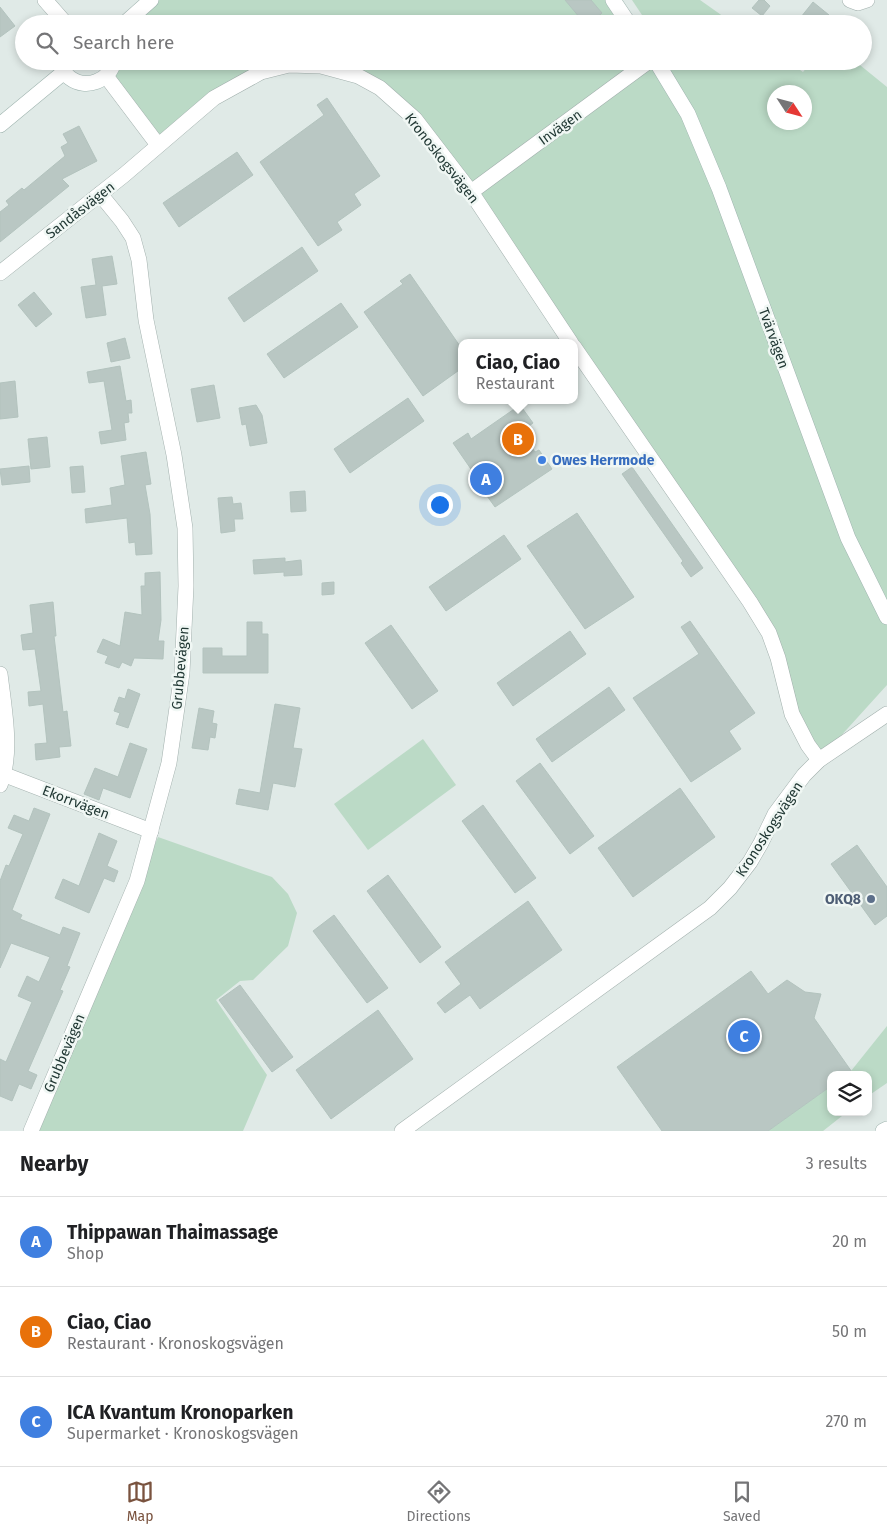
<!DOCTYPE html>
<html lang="en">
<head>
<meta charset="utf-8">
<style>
	:root { --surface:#fff; --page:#f2f2f2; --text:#202124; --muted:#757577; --line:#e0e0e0; --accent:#7a533f }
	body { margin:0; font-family:"Fira Sans",sans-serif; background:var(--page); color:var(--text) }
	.controls { position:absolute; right:15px; bottom:15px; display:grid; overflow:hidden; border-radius:10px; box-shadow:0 2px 8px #0003 }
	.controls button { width:45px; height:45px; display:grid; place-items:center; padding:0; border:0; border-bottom:1px solid var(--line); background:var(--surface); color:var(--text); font:25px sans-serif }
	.compass { position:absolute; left:767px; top:85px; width:45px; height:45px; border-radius:50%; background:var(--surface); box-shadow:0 2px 8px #0003; rotate:126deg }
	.you { position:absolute; left:439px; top:504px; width:18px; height:18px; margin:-12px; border:4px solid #fff; border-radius:50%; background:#1a73e8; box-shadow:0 0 0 8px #1a73e833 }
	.badge { display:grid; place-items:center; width:32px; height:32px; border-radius:50%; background:var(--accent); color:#fff; font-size:16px; font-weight:700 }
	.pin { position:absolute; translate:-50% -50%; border:2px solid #fff; box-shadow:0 1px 5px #0006 }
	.popup { position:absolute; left:458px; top:339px; width:120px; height:65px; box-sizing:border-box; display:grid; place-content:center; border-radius:10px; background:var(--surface); filter:drop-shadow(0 1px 4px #0005); font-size:16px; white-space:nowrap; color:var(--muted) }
	.popup b { font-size:19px; color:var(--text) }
	.popup::after { content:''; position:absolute; left:50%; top:100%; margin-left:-10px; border:10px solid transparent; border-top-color:var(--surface) }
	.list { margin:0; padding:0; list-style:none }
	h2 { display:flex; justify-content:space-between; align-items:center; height:65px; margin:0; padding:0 20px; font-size:21px }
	h2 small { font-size:16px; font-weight:400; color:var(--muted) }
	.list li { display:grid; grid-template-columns:32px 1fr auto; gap:15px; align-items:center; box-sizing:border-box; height:90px; padding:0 20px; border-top:1px solid var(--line) }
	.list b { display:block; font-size:19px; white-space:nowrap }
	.list p { margin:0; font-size:16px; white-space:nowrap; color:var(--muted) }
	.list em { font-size:16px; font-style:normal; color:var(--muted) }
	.icon { flex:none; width:28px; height:28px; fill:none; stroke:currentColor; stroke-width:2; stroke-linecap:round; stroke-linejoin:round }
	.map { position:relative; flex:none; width:887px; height:1131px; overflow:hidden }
	.search { position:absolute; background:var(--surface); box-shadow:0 2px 8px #0003; left:15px; right:15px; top:15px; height:55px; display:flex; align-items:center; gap:12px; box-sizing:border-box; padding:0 18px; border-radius:28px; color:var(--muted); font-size:19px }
	.sheet { height:335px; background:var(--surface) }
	nav { display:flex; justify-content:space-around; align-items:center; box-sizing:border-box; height:70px; border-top:1px solid var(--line); background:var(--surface); font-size:14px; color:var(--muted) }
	nav a { display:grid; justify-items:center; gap:2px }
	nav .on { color:var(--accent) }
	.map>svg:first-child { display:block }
</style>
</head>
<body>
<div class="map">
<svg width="887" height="1131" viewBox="0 0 887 1131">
	<rect width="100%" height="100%" fill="#e0eae7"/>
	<g fill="#bbdac6" fill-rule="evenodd">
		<polygon points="151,0 613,0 629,24 124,24"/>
		<polygon points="632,0 700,0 734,24 648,24"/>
		<path d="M114,61h673l16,11 9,-11h43l32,26v598l-68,75 -11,-15 -39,-112 -354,-514 -75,-49 -79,2 -103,73 -52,-69zM774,92h30v30h-30z"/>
		<polygon points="423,739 456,785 368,850 334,804"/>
		<polygon points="158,837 272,877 288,894 297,913 288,946 253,980 240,981 216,1000 267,1075 243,1131 34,1131"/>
		<polygon points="887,1026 887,1083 868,1096 868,1075 846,1075 851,1071"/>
		<polygon points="831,1086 831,1112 847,1112 823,1131 768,1131"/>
	</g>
	<g fill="#b9c7c3" stroke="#b3c3be">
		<polygon points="565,0 591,0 602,13 590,24 585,24"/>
		<polygon points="759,0 764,0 770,6 762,16 752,8"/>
		<polygon points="813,2 829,15 822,24 809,24 801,17"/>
		<polygon points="0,7 15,26 0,37"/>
		<polygon points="327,98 380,176 354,194 361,205 337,222 342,230 318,246 260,162 324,115 317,105"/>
		<polygon points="79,126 97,161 62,179 69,186 0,242 0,212 9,205 6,201 22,188 24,190 65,156 61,147 68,143 63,134"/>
		<polygon points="237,152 253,175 179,227 163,203"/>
		<polygon points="302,247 318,271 244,322 228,298"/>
		<polygon points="112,256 117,284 102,286 106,315 86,318 81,287 96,285 92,259"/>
		<polygon points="410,274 462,349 462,368 423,396 364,312 403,284 400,281"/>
		<polygon points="34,292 52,314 36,327 18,305"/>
		<polygon points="341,303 358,327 284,378 267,354"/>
		<polygon points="125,338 130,358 111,362 107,343"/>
		<polygon points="120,366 126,401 131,400 132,413 128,413 129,422 124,423 126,440 101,444 99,432 112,430 104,381 89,383 87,372"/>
		<polygon points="15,381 18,417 0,419 0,383"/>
		<polygon points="214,385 220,418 197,422 191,389"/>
		<polygon points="408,398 424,421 350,473 334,449"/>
		<polygon points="256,405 262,415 267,443 250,446 246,424 242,425 239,408"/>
		<polygon points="520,405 533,423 521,432 535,452 539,450 552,469 495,507 482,489 484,488 453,443 468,433 471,439"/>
		<polygon points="47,437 50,467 31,469 28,439"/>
		<polygon points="146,452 151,484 145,485 150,514 152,554 136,555 135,542 129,543 127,518 86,523 85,509 112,505 110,488 125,485 121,456"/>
		<polygon points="29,466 30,482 2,485 0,469"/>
		<polygon points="83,466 85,492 72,493 70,467"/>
		<polygon points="632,467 703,568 691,577 681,563 683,561 622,474"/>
		<polygon points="305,491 306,511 291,512 290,492"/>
		<polygon points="232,497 233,504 241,503 243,519 234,519 235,531 221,533 218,498"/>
		<polygon points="577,513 634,597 585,629 527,546"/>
		<polygon points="504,535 521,559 446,611 429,587"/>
		<polygon points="285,558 285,562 301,560 302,575 284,576 284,572 254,574 253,560"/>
		<polygon points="160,572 161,620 158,641 164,641 163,659 134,658 131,666 122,662 119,668 105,663 108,656 97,652 103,639 120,646 125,612 142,615 141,586 145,586 145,573"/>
		<polygon points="334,582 334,594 322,595 322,583"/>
		<polygon points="53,602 56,636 54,636 63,712 67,711 71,746 59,747 60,757 36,760 35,744 47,743 43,704 29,706 28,692 41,691 35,649 23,650 21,635 33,633 30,605"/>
		<polygon points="690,621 755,713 729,731 741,749 691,782 633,698 699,654 681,627"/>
		<polygon points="247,622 262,622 262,634 268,634 268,673 203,673 203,648 222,648 222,656 247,656"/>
		<polygon points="391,625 438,691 412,709 365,643"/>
		<polygon points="570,631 586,654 513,706 497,683"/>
		<polygon points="609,687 625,710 552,762 536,739"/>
		<polygon points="128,689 140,694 128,728 116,724 120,713 114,711 119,697 125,699"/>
		<polygon points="275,704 300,708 293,748 302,749 295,787 273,783 268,810 236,804 239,789 260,793"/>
		<polygon points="199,708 214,711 212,723 217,724 215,738 210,737 208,750 192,748"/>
		<polygon points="130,743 147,749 130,798 103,788 99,800 84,794 95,768 118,777"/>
		<polygon points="540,763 594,836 570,854 516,781"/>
		<polygon points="680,788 715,837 633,897 598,848"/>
		<polygon points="483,805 536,878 515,893 462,821"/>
		<polygon points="34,808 50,814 12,910 22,915 20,919 60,935 63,927 80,933 67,966 70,967 60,990 63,991 28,1071 37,1075 31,1089 19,1084 12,1101 0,1096 0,1059 6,1062 32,1002 18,996 27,976 39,982 50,957 11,943 0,968 0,881 6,865 9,866 23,834 8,828 14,815 29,821"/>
		<polygon points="99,833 117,841 107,866 118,871 114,882 104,878 89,913 55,898 63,879 79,886"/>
		<polygon points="857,845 887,887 887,916 875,925 831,864"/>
		<polygon points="388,875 441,947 420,963 367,891"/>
		<polygon points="528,901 562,950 480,1009 470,995 445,1013 437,1003 461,984 445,962"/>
		<polygon points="334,915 388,988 367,1003 313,931"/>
		<polygon points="751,971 768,994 787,980 805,992 821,994 814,1018 854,1075 831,1075 831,1086 768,1131 662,1131 617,1067"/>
		<polygon points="240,985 293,1057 272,1072 219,1000"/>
		<polygon points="378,1010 413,1059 331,1119 296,1070"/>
	</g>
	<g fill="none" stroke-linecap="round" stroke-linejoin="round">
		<g stroke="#a3b1ae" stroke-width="16">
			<g id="street">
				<polyline points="45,0 66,24"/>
				<polyline points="850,0 858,3 867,0"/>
				<polyline points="106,76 158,145"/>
				<polyline points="471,192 649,61"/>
				<polyline points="0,273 124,175 214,98 261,72 289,65 321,66 358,76 380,88 415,119 471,192 571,343"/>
				<polyline points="574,347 750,602 769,633 778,658 792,714 808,745 819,760"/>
				<path d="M0,674c4,34 13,79 0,111"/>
				<polyline points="0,773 151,831"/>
				<polyline points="31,1131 137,881 169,763 182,673 186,586 185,528 174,455 146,320 139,260 133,238 122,221 100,194"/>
				<polyline points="402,1131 710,908 730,888 750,862 761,843 775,814 804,775 819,760 887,714"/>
			</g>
		</g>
		<g stroke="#a0b5b0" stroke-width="16">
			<g id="secondary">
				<polyline points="613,0 629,24"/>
				<polyline points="124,24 151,0"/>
				<path d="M59,61c3,6 5,13 11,17 16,12 40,3 44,-17"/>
				<polyline points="656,61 688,114 719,188 848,538 887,617"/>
				<polyline points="0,125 64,72"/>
				<polyline points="883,1131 887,1129"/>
			</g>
		</g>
		<use href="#street" stroke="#fff" stroke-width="15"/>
		<use href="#secondary" stroke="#fff" stroke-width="15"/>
	</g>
	<circle fill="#3f7fe0" stroke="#f0f7f4" stroke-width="2" cx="542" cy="460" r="5"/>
	<circle fill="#5c6f8a" stroke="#f0f7f4" stroke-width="2" cx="871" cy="899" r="5"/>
	<g text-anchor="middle" stroke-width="5" stroke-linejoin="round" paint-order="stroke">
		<g font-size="14" fill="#223935" stroke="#f0f7f4">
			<text transform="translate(560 127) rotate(-36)" y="5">Invägen</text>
			<text transform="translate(442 158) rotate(52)" y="5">Kronoskogsvägen</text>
			<text transform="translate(80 210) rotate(-38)" y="5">Sandåsvägen</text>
			<text transform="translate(774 338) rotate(70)" y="5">Tvärvägen</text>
			<text transform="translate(180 668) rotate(-85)" y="5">Grubbevägen</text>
			<text transform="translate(76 802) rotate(21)" y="5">Ekorrvägen</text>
			<text transform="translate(769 829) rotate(-57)" y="5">Kronoskogsvägen</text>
			<text transform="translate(64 1053) rotate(-67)" y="5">Grubbevägen</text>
		</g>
		<g font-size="14" font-weight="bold" fill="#366cbe" stroke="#f0f7f4" text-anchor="start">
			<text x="552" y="465">Owes Herrmode</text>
		</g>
		<g font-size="14" font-weight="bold" fill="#4e5e75" stroke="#f0f7f4" text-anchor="end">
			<text x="861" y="904">OKQ8</text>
		</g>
	</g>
</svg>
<div class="controls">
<button><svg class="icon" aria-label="layers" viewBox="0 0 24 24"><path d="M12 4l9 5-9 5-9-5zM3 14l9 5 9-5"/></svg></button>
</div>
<svg class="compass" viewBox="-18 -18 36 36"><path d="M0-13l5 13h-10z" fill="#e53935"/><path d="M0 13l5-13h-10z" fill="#757577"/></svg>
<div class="you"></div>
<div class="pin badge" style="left:486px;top:479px;background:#3f7fe0">A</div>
<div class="pin badge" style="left:518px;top:439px;background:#e8710a">B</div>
<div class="popup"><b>Ciao, Ciao</b>Restaurant</div>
<div class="pin badge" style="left:744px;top:1036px;background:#3f7fe0">C</div>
<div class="search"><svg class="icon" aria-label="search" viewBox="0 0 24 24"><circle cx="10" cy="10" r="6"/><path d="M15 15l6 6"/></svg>Search here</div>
</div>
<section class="sheet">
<h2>Nearby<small>3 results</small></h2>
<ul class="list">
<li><span class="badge" style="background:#3f7fe0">A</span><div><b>Thippawan Thaimassage</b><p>Shop</p></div><em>20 m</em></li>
<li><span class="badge" style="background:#e8710a">B</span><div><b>Ciao, Ciao</b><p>Restaurant · Kronoskogsvägen</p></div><em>50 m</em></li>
<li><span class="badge" style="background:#3f7fe0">C</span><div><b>ICA Kvantum Kronoparken</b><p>Supermarket · Kronoskogsvägen</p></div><em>270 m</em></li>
</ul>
</section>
<nav>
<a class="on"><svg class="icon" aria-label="map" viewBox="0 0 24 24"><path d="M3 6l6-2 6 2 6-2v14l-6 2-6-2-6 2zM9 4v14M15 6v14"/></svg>Map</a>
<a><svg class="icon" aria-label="directions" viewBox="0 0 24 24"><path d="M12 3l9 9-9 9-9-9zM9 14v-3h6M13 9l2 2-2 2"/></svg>Directions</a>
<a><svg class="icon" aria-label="saved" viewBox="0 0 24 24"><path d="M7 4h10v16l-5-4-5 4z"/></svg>Saved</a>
</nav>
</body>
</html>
